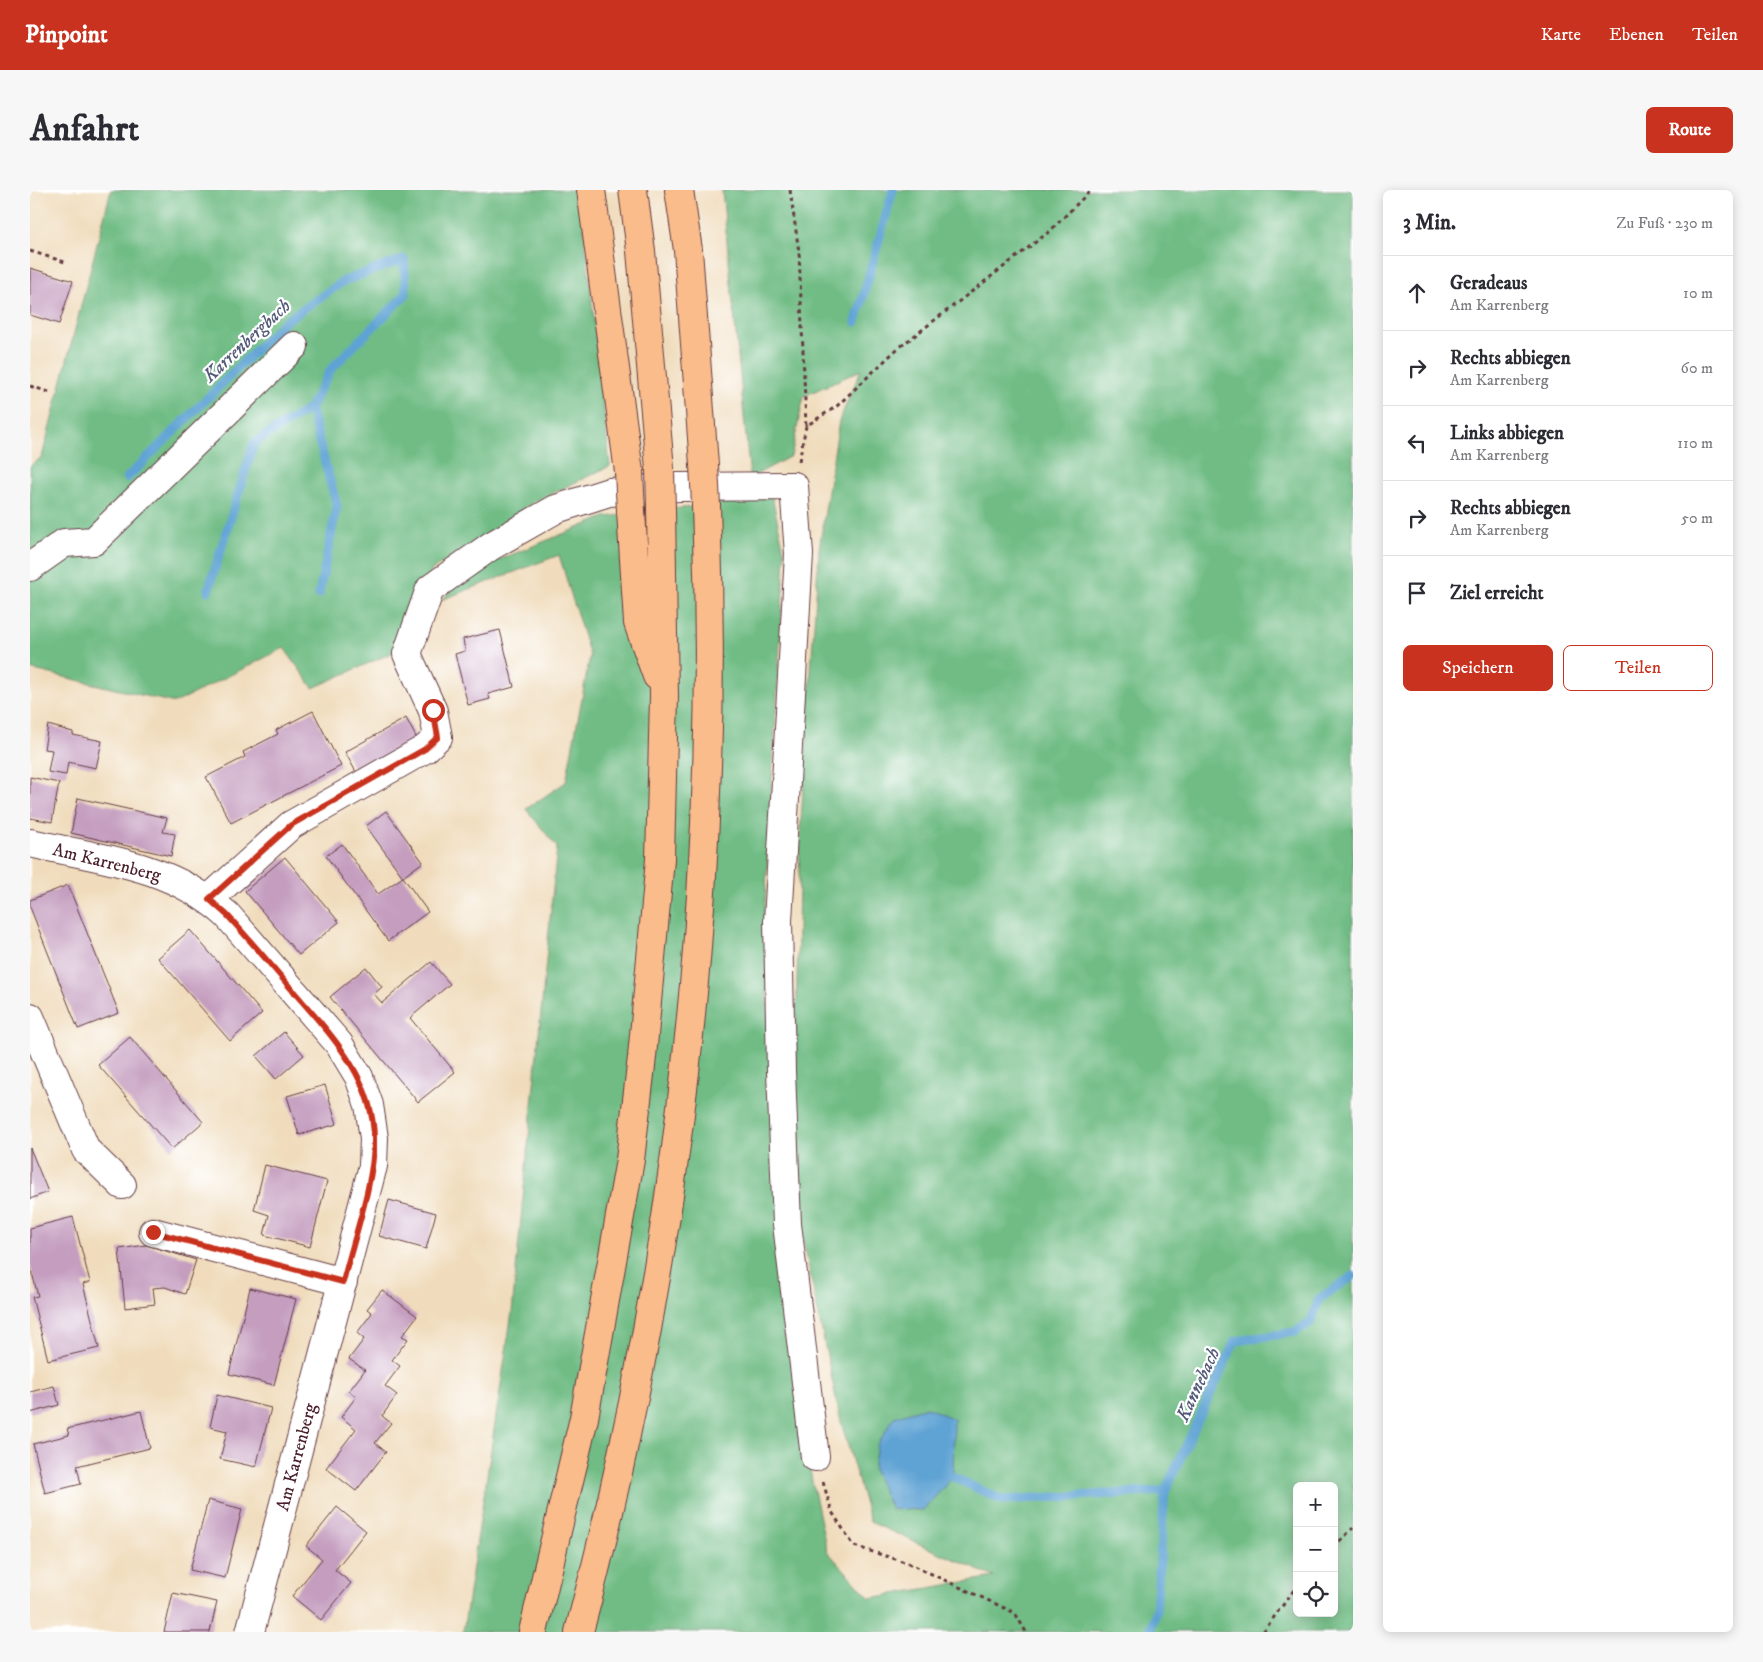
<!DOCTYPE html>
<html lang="de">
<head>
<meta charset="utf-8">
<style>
	:root { --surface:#fff; --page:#f7f7f7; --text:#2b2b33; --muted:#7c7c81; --line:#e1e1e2; --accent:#c8321e }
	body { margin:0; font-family:"IM FELL DW Pica",serif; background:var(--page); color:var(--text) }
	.controls { position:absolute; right:15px; bottom:15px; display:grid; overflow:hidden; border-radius:8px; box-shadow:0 2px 12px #0003 }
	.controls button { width:45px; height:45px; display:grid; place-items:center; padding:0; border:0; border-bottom:1px solid var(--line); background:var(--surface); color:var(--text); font:25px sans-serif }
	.stop { position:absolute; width:15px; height:15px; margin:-11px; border:4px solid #c8321e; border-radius:50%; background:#fff }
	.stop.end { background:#c8321e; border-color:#fff; box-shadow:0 1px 5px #0008 }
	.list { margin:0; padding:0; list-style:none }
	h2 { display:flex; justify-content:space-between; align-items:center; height:65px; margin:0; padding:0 20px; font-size:21px }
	h2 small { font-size:16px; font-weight:400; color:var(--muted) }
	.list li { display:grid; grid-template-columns:32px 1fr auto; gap:15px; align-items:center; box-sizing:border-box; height:75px; padding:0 20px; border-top:1px solid var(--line) }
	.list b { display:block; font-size:19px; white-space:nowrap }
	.list p { margin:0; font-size:16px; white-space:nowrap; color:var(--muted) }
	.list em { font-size:16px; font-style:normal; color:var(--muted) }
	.actions { display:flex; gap:10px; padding:15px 20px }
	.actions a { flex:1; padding:11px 0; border:1px solid var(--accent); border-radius:8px; text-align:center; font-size:18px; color:var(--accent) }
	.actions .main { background:var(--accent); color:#fff }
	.icon { flex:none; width:28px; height:28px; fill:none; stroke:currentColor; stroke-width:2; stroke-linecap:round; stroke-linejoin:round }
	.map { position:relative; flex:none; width:1323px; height:1442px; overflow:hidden; border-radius:8px }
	header { display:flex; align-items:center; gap:30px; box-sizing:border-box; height:70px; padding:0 25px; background:var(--accent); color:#fff }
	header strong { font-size:24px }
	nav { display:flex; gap:28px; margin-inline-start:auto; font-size:18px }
	.intro { display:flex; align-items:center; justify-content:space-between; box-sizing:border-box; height:120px; padding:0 30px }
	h1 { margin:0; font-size:35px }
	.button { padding:12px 22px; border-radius:8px; background:var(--accent); color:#fff; font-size:18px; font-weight:700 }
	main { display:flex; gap:30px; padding:0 30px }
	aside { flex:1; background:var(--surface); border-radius:8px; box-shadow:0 2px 12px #0003 }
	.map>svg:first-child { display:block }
</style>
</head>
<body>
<header>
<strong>Pinpoint</strong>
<nav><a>Karte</a><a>Ebenen</a><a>Teilen</a></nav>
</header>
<div class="intro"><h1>Anfahrt</h1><a class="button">Route</a></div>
<main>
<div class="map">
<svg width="1323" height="1442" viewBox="0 0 1323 1442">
	<rect width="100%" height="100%" fill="#fff"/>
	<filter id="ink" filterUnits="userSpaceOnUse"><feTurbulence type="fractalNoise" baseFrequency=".02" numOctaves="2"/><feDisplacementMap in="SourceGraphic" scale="10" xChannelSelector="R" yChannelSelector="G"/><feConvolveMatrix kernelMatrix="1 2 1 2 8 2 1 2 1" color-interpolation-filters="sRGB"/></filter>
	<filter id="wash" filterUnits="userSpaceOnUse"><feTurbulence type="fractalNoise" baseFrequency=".0096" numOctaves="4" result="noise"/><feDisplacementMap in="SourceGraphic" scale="20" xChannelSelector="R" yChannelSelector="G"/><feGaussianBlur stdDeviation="1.12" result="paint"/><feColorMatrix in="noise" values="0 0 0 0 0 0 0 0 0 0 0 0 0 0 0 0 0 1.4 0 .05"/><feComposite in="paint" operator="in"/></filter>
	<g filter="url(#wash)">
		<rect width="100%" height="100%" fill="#f0dcbc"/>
		<g fill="#6fbc84" stroke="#5c6e58" fill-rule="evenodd">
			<polygon points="81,0 546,0 554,38 580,276 506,311 402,380 383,421 375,457 283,498 254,458 145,513 0,479 0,276 12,267"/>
			<path d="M692,0h631v1442h-890l49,-320 45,-465 -31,-38 40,-27 24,-126 -31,-101 -118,45 30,-29 134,-54 167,-20 13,58 -21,366 7,152 18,275 23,133 15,70 43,47 124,-21 -124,-55 -30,-104 -36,-173 -9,-171 5,-239 19,-285 20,-129 22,-51 -57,26 -13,60 -41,22zM1267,1296h37v127h-37z"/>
		</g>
		<polygon fill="#5fa3d4" stroke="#546180" points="896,1217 924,1229 923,1287 893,1320 861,1319 843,1279 847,1255 864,1227"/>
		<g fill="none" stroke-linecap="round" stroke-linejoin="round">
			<g stroke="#5fa3d4" stroke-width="9">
				<polyline points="826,132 863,0"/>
				<polyline points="97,288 254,132 314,91 374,69 376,104 301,179 280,218 307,316 289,404"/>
				<polyline points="178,401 224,253 280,218"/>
				<polyline points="923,1287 972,1310 1135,1301"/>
				<polyline points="1120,1442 1126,1421 1135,1301 1205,1151 1265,1142 1281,1132 1289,1109 1323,1086"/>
			</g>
		</g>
		<g id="blocks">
			<g fill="#c49dbf">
				<polygon points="0,78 43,91 29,134 0,125"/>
				<polygon points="470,440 484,497 458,504 460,509 438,515 425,464 435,461 433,449"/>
				<polygon points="283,521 311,576 201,633 176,587 215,567 213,562 248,544 246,540"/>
				<polygon points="376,528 387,549 326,582 315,562"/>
				<polygon points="18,535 43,542 43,545 72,551 66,578 38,572 36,585 18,582 22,560 14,559"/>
				<polygon points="0,587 29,593 22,632 0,628"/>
				<polygon points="48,608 137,628 133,642 145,644 141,666 41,643"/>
				<polygon points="356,621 393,672 373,687 336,636"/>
				<polygon points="312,654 348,704 373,687 398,722 358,751 296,666"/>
				<polygon points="255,667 309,732 269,765 215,701"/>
				<polygon points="38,695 89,823 48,839 0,717 0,710"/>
				<polygon points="160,740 232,823 200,851 128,768"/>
				<polygon points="401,772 420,794 380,828 425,882 388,912 300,807 336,777 352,797 344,804 352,813"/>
				<polygon points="254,842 274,865 246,889 226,866"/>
				<polygon points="100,847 173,932 142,959 68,875"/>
				<polygon points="295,895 307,934 269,945 257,906"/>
				<polygon points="0,958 18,1002 0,1009"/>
				<polygon points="235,975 297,991 280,1057 234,1045 239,1025 224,1020"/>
				<polygon points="359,1010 406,1023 396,1059 349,1046"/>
				<polygon points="43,1027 60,1092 53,1094 69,1158 18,1170 2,1107 8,1106 0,1075 0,1038"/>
				<polygon points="116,1055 166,1070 155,1104 135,1097 123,1098 125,1114 95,1118 89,1059"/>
				<polygon points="220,1098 266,1109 244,1195 199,1184"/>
				<polygon points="352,1100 387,1126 372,1146 378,1149 362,1170 370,1176 355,1196 367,1205 352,1226 361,1233 345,1253 356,1262 326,1301 296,1278 326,1239 311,1227 326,1207 319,1201 335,1180 319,1169 334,1149 327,1143 342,1123 337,1119"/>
				<polygon points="24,1196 29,1215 0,1223 0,1202"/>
				<polygon points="187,1205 241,1218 226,1277 190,1269 197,1241 180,1237"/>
				<polygon points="111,1221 120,1258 47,1276 51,1294 15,1303 3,1254 39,1245 37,1239"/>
				<polygon points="178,1310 212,1319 195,1388 160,1380"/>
				<polygon points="307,1317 336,1341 305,1380 321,1393 291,1430 262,1406 292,1369 276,1356"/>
				<polygon points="143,1403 187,1412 180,1442 134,1442"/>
			</g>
		</g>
	</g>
	<g filter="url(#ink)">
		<use href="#blocks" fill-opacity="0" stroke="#633b41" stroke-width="1"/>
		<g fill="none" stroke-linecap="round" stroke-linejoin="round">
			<g stroke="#633b41" stroke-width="30">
				<g id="minor">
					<polyline points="0,377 34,353 64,351 264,156"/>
					<path d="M0,653c72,16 140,21 197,72l112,129 20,33 10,28 5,33 -1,28 -123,466"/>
					<polyline points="179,709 261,635 395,559 408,547 403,521 377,464 400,399 461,356 526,319 579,302 649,297 764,296 769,364 748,731 751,881 757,1034 785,1267"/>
					<polyline points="0,827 56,960 92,995"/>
					<polyline points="123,1042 313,1092"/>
				</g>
			</g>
			<g stroke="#633b41" stroke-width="30">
				<g id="highway">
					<polyline points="561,0 599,282"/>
					<polyline points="603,0 611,61 630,279"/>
					<polyline points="649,0 658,60 674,275"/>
					<polyline points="601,321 608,433 627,486"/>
					<polyline points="503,1442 554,1228 600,970 612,867 630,669 634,506 631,319"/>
					<path d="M549,1442c98,-367 142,-747 127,-1127"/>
				</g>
			</g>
			<g stroke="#633b41" stroke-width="3" stroke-dasharray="4 4" stroke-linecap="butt">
				<polyline points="760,0 769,62 776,236"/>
				<polyline points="0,61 38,73"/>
				<polyline points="0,196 19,202"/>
				<polyline points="769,271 776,236 807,216 866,160 1020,41 1061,0"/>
				<polyline points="793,1292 802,1322 824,1356 878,1373 985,1423 996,1442"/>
				<polyline points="1304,1357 1323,1338"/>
				<polyline points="1233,1442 1267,1396"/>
			</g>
			<use href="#minor" stroke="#fff" stroke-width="28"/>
			<use href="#highway" stroke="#f9bc8a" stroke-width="28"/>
			<g stroke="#633b41" stroke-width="30" stroke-linecap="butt">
				<g id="highway-bridge">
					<polyline points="674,275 676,315"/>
					<polyline points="630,279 631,319"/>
					<polyline points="599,282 601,321"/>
				</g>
			</g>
			<use href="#highway-bridge" stroke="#f9bc8a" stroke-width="28"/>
		</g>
	</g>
	<g fill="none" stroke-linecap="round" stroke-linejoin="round" filter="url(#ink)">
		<path stroke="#c8321e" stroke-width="6" d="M123,1042l190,50c10,-41 32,-102 31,-144 -1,-60 -43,-103 -80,-146 -22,-26 -44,-52 -67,-77l-18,-16 82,-74 134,-76 13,-12 -5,-27"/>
	</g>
	<g text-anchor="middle" stroke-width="4.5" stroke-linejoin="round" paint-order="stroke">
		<g font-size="18" fill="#4a1f2b" stroke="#fff">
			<text transform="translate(77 672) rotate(14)" y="6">Am Karrenberg</text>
			<text transform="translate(266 1267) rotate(-75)" y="6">Am Karrenberg</text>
		</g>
		<g font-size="19" font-style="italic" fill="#535a77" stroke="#fff">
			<text transform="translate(216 150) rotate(-43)" y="7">Karrenbergbach</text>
			<text transform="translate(1167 1194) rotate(-65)" y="7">Kannebach</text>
		</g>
	</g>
</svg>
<div class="controls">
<button>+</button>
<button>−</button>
<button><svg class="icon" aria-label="locate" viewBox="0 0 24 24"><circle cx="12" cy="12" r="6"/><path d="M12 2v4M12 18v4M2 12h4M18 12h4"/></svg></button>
</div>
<div class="stop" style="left:403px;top:520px"></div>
<div class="stop end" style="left:123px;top:1042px"></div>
</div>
<aside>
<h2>3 Min.<small>Zu Fuß · 230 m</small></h2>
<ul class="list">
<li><svg class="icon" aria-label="ahead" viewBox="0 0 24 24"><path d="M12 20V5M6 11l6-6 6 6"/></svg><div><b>Geradeaus</b><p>Am Karrenberg</p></div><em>10 m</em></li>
<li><svg class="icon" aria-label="right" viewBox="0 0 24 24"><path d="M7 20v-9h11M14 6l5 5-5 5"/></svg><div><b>Rechts abbiegen</b><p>Am Karrenberg</p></div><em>60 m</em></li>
<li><svg class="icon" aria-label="left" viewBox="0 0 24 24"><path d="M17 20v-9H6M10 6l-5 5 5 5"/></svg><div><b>Links abbiegen</b><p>Am Karrenberg</p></div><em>110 m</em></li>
<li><svg class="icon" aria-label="right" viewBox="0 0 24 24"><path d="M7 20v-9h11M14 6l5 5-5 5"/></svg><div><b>Rechts abbiegen</b><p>Am Karrenberg</p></div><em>50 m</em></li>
<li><svg class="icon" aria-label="arrive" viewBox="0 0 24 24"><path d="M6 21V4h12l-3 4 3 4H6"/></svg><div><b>Ziel erreicht</b></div></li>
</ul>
<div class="actions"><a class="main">Speichern</a><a>Teilen</a></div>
</aside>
</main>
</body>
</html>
